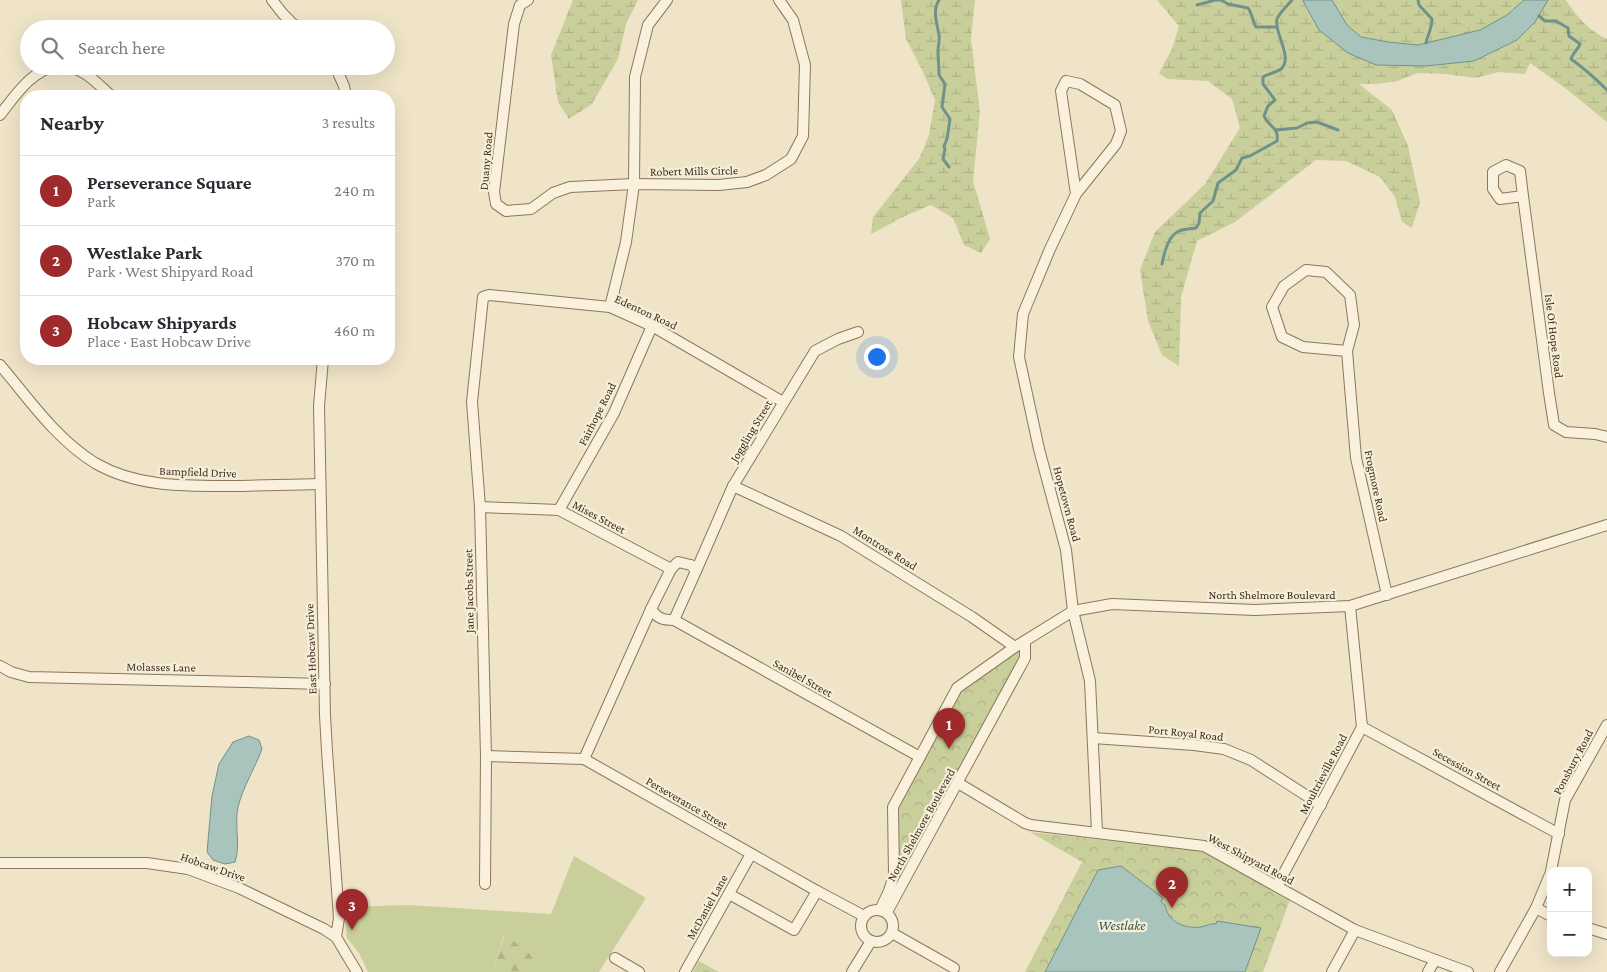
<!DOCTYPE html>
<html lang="en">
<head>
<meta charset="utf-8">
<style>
	:root { --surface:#fff; --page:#f7f7f7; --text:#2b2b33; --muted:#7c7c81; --line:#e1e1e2; --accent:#9e2a2b }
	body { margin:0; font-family:"Crimson Pro",serif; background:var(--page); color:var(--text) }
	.controls { position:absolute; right:15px; bottom:15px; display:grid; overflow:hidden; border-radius:10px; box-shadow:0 5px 20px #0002 }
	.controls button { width:45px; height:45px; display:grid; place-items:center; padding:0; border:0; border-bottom:1px solid var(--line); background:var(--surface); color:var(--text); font:25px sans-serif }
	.you { position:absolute; left:876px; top:356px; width:18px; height:18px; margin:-12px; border:4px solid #fff; border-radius:50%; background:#1a73e8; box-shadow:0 0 0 8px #1a73e833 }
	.badge { display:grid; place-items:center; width:32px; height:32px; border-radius:50%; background:var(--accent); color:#fff; font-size:16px; font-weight:700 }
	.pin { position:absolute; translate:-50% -41px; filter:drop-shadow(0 1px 2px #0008) }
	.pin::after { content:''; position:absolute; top:26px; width:18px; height:15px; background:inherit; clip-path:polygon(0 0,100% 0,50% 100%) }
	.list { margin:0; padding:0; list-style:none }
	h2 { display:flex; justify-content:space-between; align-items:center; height:65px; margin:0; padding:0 20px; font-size:21px }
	h2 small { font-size:16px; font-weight:400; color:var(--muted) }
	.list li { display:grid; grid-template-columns:32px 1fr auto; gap:15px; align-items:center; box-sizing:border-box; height:70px; padding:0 20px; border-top:1px solid var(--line) }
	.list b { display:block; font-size:19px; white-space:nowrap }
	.list p { margin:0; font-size:16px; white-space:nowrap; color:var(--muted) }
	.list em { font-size:16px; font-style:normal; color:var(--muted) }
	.icon { flex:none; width:28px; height:28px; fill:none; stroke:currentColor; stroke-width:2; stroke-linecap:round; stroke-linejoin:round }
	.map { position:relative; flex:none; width:1607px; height:972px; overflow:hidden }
	.search { position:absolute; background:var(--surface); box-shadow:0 5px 20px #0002; left:20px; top:20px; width:375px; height:55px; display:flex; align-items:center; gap:12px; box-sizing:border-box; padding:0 18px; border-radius:28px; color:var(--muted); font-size:19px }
	.panel { position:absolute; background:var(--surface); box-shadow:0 5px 20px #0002; left:20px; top:90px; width:375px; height:275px; border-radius:20px }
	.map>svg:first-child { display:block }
</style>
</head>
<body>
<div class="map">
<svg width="1607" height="972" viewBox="0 0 1607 972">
	<defs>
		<pattern id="forest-firs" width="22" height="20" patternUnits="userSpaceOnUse" patternTransform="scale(1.25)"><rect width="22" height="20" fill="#c9cf9b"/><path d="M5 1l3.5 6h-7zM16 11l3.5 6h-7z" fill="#aeb285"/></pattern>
		<pattern id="wetland-marsh" width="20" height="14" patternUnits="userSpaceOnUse" patternTransform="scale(1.25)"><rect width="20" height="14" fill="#c9cf9b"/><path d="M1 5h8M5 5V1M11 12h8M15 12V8" fill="none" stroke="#aeb285"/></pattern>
		<pattern id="park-crowns" width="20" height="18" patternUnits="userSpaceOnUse" patternTransform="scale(1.25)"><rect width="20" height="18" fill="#c9cf9b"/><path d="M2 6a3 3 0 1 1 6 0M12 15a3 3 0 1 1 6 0" fill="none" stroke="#aeb285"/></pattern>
	</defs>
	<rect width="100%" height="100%" fill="#f0e4c8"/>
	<polygon fill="#c9cf9b" points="574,856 646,898 599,972 532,972 532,956 504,935 496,962 495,972 368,972 359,953 347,938 343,907 409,905 551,914"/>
	<polygon fill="url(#forest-firs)" points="505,934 532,956 532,972 495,972 496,962"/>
	<g fill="url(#wetland-marsh)">
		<polygon points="573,0 638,0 626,24 618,59 592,104 569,119 558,102 551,55"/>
		<polygon points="901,0 975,0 971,39 980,112 973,181 990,239 981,253 964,245 953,218 931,205 905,216 871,234 873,217 919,159 929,135 935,100 922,70 906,39"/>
		<path d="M1157,0h146c9,33 46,48 73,65l159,-43 13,-22h18c11,17 22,30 41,39v83l-42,-34 -35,-25 -5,11 -26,-2 -24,6 -30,-4 -28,-1 -19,8 -22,3h-17l33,26 16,36 12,56 -8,26 -10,-6 -7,-25 -15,-20 -34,-16 -30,-1 -81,62 -38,19 -16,56 -2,69 -17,-11 -14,-34 -8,-51 15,-38 50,-48 35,-56 -8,-29 -24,-18 -41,-2 -8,-6 13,-24 7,-23z"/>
		<polygon points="1332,0 1524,0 1507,15 1480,30 1418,45 1388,42 1361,37 1347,25"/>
	</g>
	<g fill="url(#park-crowns)">
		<polygon points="1021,649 1020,658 900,877 898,808 960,691"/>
		<polygon points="1030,832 1204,851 1290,900 1263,972 1025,972 1082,862"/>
		<polygon points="699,961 719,972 693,972"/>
	</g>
	<g fill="#a9c4bc" stroke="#6f938a">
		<polygon points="1303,0 1332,0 1347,25 1361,37 1388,42 1418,45 1480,30 1507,15 1524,0 1548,0 1535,22 1517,40 1474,61 1426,66 1376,65 1348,53 1319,30 1305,5"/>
		<path d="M249,736l10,4 3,9c-7,19 -19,38 -24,58 -4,19 3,38 -3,55l-10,2 -12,-4 -6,-8 5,-56 7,-32 14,-22z"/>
		<path d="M1121,866l42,32 -2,4 4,3c3,17 19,24 36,22 6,-1 9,-4 15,-3l1,-3 44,7 -16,44h-200l53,-102z"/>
	</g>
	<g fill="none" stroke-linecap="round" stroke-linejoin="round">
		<g stroke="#6f938a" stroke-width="3">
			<path d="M939,0c-7,11 -2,22 0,35 1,5 -1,11 -1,16 0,8 1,16 1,24l6,9 -3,23 8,12 -3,20 -3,7 1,3 -2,10 6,8"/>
			<path d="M1418,0l1,5 13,14c0,9 -4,15 -6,24"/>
			<path d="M1197,5l18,-5h6l7,4 20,4c4,5 4,12 8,19h20"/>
			<path d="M1539,16l6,5h11l12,7 1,8 11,8c-2,6 -7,8 -9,15 14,10 24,19 36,31"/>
			<polyline points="1276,130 1297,128 1307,123 1317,122 1338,130"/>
			<path d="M1162,264c2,-11 6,-28 17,-33 5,-2 12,-2 17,-3l3,-5 1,-10 13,-12 5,-18 18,-13 6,-12 8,-2 27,-15c2,-15 -8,-13 -13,-25l4,-10 7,-6 -12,-16v-7c5,-3 14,-5 18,-8 13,-11 -8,-38 -4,-50 3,-7 10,-13 15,-19"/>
		</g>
		<g stroke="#8d765c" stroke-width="12">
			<g id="minor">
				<polyline points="272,0 283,14 298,29"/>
				<polyline points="528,0 520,5 514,24 494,192 496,204 506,211 531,209 553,193 570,187 634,184 719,185 747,182 766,175 791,159 803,136 805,65 793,20 779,0"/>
				<path d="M65,66c20,3 32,17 46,30"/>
				<polyline points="335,66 344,86 346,96"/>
				<path d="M0,115c15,-19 32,-46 58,-49"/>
				<polyline points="1076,194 1061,91 1066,81 1080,84 1115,105 1121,131 1116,144 1076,194 1050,249 1023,314 1019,357 1039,449 1066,550 1073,611 1090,681 1097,832"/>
				<polyline points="1523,196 1500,199 1493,189 1493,172 1506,165 1520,171 1523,196 1549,393 1554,425 1566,432 1595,434 1607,437"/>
				<polyline points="610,307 626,242 634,184 635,77 648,25 667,0"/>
				<polyline points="1347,351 1303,347 1282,337 1272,307 1284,286 1306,270 1326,272 1350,295 1354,325 1347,351 1356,458 1387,595"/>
				<polyline points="323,359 319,406 325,715 327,751 339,918 336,937"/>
				<path d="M0,365c29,34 56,74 95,98 43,25 93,23 141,23 28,-1 56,-1 84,-2"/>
				<polyline points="733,486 841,536 972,617 1015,647"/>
				<polyline points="480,507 559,510 671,569"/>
				<polyline points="559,510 614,413 652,326"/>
				<path d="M678,562l13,3 5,6 -22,49c-11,0 -16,-1 -23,-11l20,-40z"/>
				<polyline points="696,571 733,486 815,351 838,339 858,332"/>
				<polyline points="674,620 920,757"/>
				<polyline points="0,666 11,672 29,677 325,684"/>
				<polyline points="1362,727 1559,834"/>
				<polyline points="1093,738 1194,745 1224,749 1251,760 1321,805"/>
				<polyline points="486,756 584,759 817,891 864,916"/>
				<polyline points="584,759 651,609"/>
				<polyline points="958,783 1025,823 1031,825 1204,846 1355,930 1468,972"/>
				<polyline points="0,863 147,863 188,869 239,888 324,929 336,937 357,972"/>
				<polyline points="1551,871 1565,800 1607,725"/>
				<polyline points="485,884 486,756 480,507 472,402 483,297 489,295 610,307 652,326 783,402"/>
				<polyline points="1277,886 1362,727 1350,606"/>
				<polyline points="729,894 794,930 817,891"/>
				<polyline points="1536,908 1551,916"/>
				<circle cx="877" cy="926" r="16"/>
				<polyline points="880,910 889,891 894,875 893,807 957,688 1015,647 1073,611 1112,604 1255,610 1350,606 1607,525"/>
				<polyline points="887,912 1025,658 1025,641"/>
				<polyline points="1588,928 1607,934"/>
				<polyline points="892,933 954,968"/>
				<polyline points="615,958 639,972"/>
				<polyline points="685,972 751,854"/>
				<polyline points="852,972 871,941"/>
				<polyline points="1332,972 1355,930"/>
				<polyline points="1428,972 1435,960"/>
				<polyline points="1500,972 1536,908 1551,872"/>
			</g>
		</g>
		<use href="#minor" stroke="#faf1dc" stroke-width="10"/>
	</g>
	<g text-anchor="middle" stroke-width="4.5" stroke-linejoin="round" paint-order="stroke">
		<g font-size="12" fill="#3d2e20" stroke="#f7eed8">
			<text transform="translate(486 161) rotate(-85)" y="4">Duany Road</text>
			<text transform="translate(694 171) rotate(-1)" y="4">Robert Mills Circle</text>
			<text transform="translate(646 312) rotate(25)" y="4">Edenton Road</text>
			<text transform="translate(1554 336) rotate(83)" y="4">Isle Of Hope Road</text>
			<text transform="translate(597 414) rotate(-63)" y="4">Fairhope Road</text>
			<text transform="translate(751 431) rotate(-59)" y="4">Joggling Street</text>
			<text transform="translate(198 472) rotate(2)" y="4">Bampfield Drive</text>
			<text transform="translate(1376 486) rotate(78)" y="4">Frogmore Road</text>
			<text transform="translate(1067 504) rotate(75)" y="4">Hopetown Road</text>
			<text transform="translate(599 517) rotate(28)" y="4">Mises Street</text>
			<text transform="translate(885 548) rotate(32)" y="4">Montrose Road</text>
			<text transform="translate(469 591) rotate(-91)" y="4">Jane Jacobs Street</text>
			<text x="1272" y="599">North Shelmore Boulevard</text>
			<text transform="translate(311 649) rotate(-92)" y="4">East Hobcaw Drive</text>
			<text transform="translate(161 667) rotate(1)" y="4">Molasses Lane</text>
			<text transform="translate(803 678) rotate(29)" y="4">Sanibel Street</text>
			<text transform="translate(1186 733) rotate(6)" y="4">Port Royal Road</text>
			<text transform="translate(1573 762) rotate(-62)" y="4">Ponsbury Road</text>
			<text transform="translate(1467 769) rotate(29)" y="4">Secession Street</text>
			<text transform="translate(1323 774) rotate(-62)" y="4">Moultrieville Road</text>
			<text transform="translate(687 803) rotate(30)" y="4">Perseverance Street</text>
			<text transform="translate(921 825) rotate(-61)" y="4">North Shelmore Boulevard</text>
			<text transform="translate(1251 859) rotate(28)" y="4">West Shipyard Road</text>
			<text transform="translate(213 867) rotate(19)" y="4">Hobcaw Drive</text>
			<text transform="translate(707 907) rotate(-61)" y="4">McDaniel Lane</text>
		</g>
		<g font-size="14" font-style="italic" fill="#2f5d5a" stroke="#f7eed8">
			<text x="1122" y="930">Westlake</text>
		</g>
	</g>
</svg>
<div class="controls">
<button>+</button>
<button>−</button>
</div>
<div class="you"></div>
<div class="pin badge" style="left:949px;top:749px">1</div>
<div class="pin badge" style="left:1172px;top:908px">2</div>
<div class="pin badge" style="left:352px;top:930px">3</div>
<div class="search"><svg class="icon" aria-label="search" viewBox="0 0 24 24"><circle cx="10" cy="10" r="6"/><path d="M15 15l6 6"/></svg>Search here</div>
<section class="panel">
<h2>Nearby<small>3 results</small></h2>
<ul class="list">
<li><span class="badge">1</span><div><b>Perseverance Square</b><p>Park</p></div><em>240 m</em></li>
<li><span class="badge">2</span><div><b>Westlake Park</b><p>Park · West Shipyard Road</p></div><em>370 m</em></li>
<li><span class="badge">3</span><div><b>Hobcaw Shipyards</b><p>Place · East Hobcaw Drive</p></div><em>460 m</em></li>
</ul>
</section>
</div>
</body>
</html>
